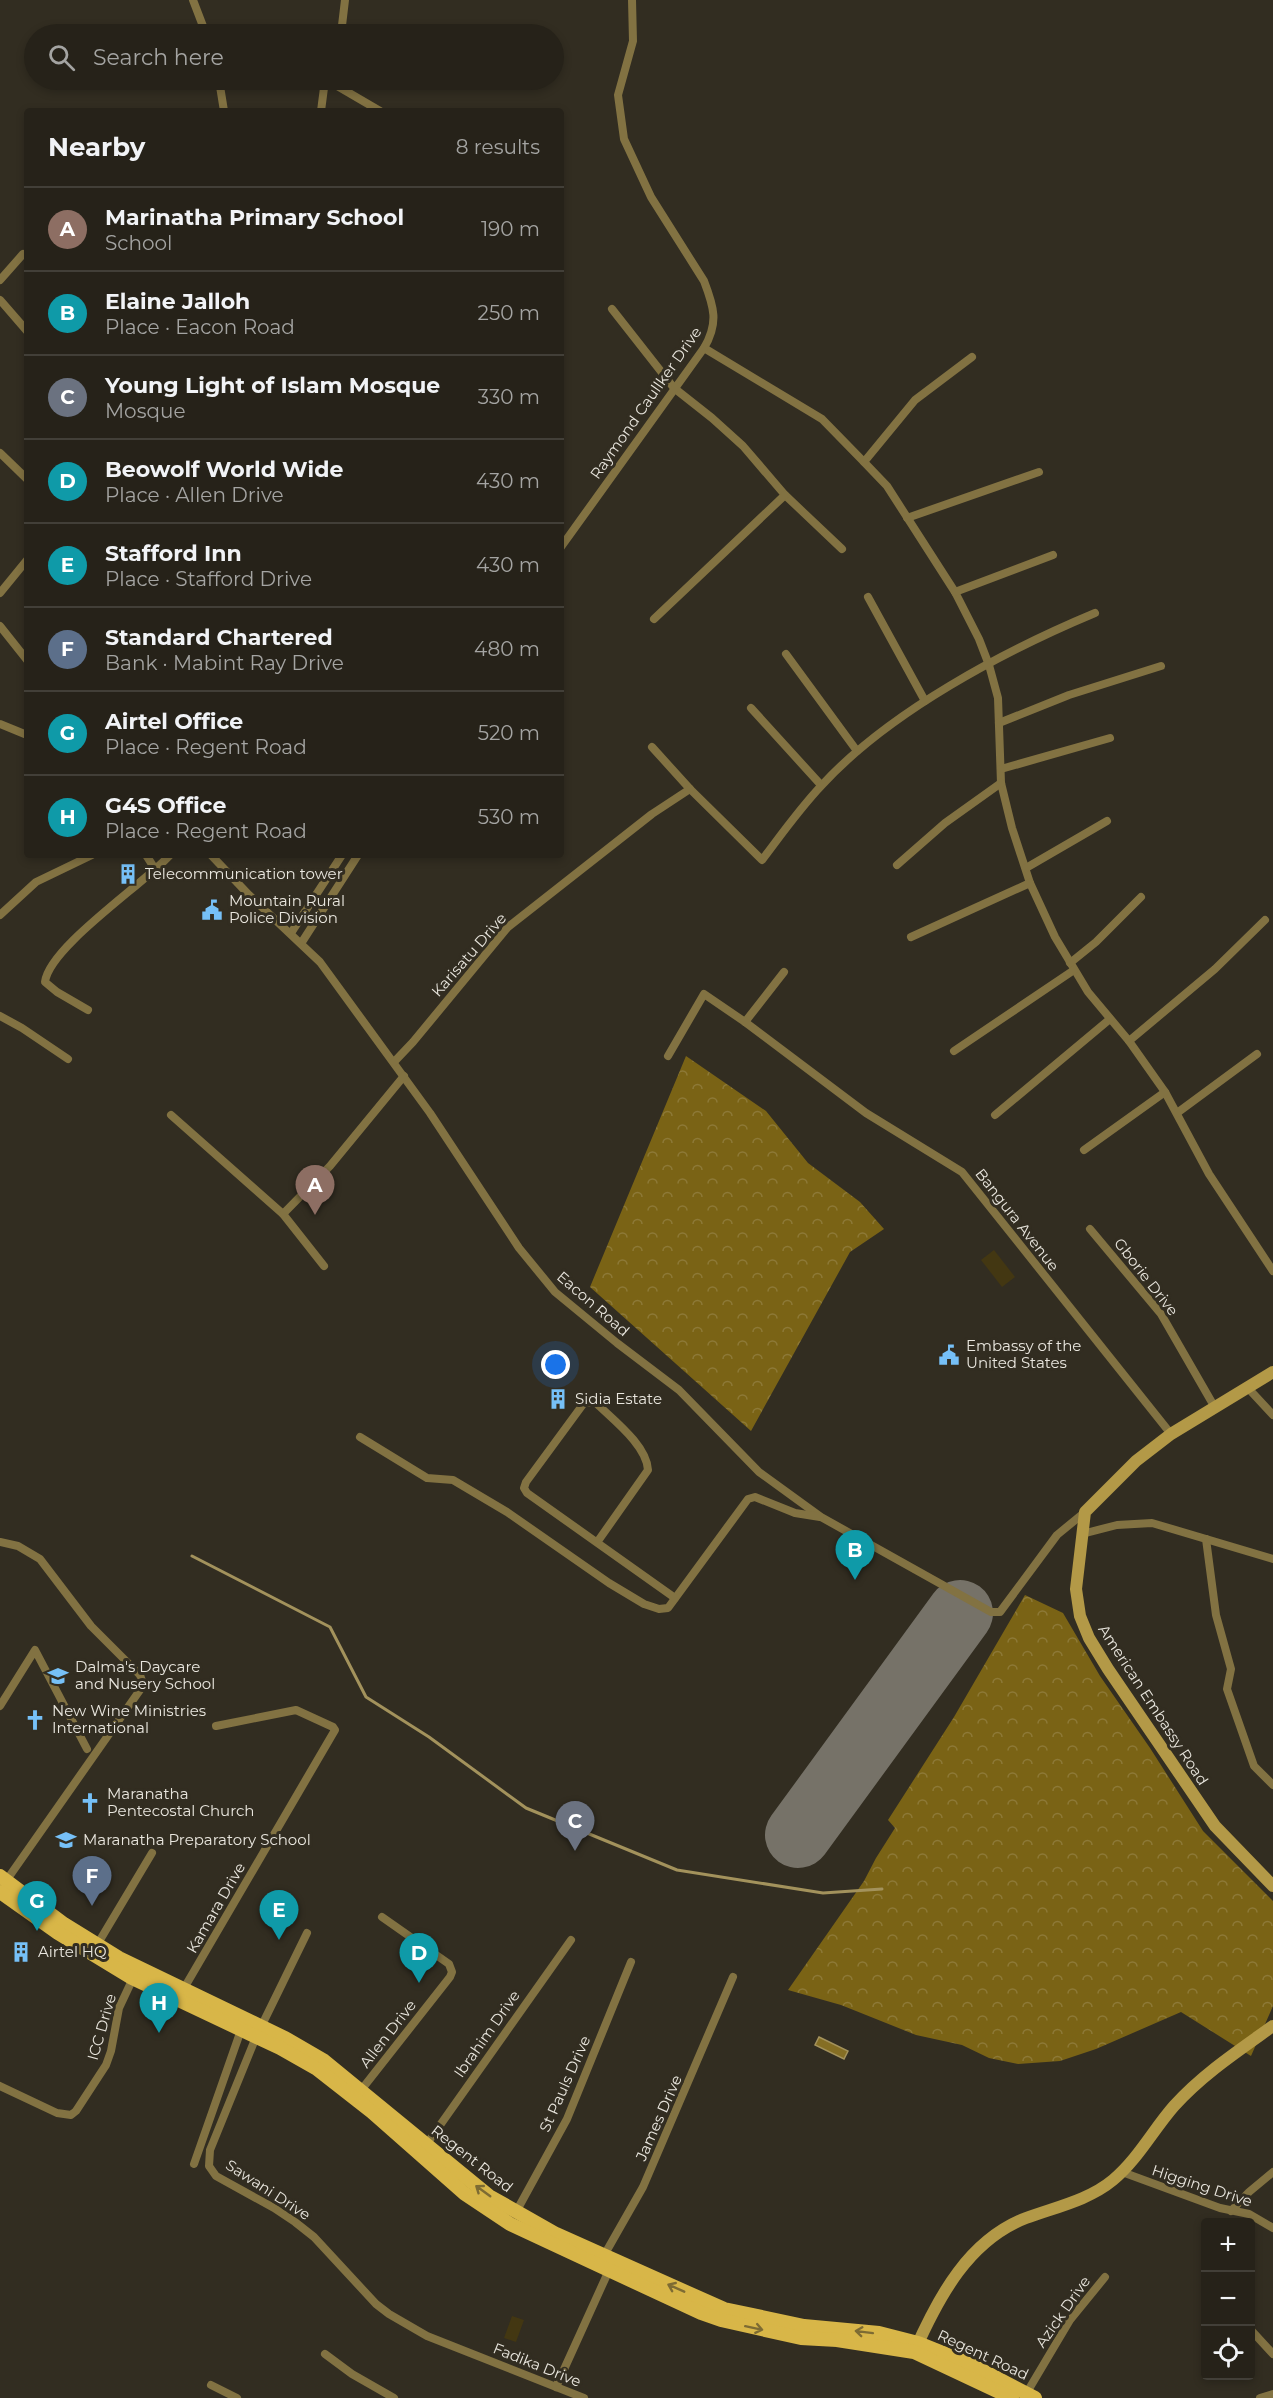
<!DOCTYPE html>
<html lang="en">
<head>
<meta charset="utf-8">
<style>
	:root { --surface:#262219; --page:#322f26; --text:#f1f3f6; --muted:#a4a4a2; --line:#423f38; --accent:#76c0f7 }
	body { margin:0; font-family:Montserrat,sans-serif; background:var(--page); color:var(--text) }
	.controls { position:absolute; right:18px; bottom:18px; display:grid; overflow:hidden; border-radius:6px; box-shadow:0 3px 9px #0003 }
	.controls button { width:54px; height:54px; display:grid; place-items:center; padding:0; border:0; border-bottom:2px solid var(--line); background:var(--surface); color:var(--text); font:30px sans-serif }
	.you { position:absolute; left:556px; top:1365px; width:21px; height:21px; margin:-15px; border:4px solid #fff; border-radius:50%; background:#1a73e8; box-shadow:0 0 0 9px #1a73e833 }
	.badge { display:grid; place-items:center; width:39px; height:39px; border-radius:50%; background:var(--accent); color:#fff; font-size:20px; font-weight:700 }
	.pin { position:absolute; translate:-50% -50px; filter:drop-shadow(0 2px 3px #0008) }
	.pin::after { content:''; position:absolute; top:32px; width:21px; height:18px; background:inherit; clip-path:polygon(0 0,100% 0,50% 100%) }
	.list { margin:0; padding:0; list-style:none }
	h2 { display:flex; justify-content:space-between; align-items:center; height:78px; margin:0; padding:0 24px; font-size:26px }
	h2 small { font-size:20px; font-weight:400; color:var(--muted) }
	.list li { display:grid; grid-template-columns:39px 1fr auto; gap:18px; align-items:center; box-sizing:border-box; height:84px; padding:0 24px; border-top:2px solid var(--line) }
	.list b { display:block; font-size:22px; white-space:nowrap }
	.list p { margin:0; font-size:20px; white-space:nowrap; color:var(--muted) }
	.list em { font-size:20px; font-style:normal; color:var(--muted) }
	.icon { flex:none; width:33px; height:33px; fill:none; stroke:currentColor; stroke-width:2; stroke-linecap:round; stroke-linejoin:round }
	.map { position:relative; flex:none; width:1273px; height:2398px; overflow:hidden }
	.search { position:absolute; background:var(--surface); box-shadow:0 3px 9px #0003; left:24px; top:24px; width:540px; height:66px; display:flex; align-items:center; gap:15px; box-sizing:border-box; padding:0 21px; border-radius:33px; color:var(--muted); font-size:22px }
	.panel { position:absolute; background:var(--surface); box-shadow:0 3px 9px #0003; left:24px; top:108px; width:540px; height:750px; border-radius:6px }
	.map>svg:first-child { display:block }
</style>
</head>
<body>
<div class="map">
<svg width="1273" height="2398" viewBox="0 0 1273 2398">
	<defs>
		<pattern id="forest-crowns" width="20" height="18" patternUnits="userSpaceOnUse" patternTransform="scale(1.5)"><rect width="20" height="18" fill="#7a6315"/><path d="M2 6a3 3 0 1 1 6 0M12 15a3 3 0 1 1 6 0" fill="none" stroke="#8d7937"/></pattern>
	</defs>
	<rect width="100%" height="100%" fill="#322d21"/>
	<g fill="#433712">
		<polygon points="994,1250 1015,1277 1002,1287 981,1260"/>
		<polygon points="512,2316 524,2320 516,2342 504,2338"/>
	</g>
	<g fill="url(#forest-crowns)">
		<polygon points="686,1056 766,1111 808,1163 860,1202 884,1229 850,1252 751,1431 590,1287"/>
		<polygon points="1025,1595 1063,1613 1100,1676 1150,1748 1203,1831 1273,1901 1273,2006 1251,2056 1181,2012 1096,2049 1060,2061 1018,2064 989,2058 962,2045 916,2035 841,2005 788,1990 864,1881 876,1858 895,1828 888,1820 954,1717"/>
	</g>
	<polygon fill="#856e24" stroke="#a3925c" stroke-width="1.5" points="819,2037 848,2051 844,2059 815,2045"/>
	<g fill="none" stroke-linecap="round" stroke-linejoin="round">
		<polyline stroke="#a3925c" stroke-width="3" points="192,1556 330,1627 366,1697 429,1737 526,1808 677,1870 823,1893 882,1889"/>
		<polyline stroke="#767268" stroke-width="66" points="798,1835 960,1613"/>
		<g stroke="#827242" stroke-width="8">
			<polyline points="193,0 206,34"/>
			<polyline points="341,34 345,0"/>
			<polyline points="219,80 224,111"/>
			<polyline points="327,80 380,111"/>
			<polyline points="321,111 325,80"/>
			<polyline points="0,280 23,254"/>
			<polyline points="0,300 27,331"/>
			<polyline points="612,309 674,388 712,418 743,446 785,495 842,549"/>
			<polyline points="704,348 822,419 864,462"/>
			<polyline points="972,357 915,400 864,462 887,486 955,592 979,639 989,665 998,698 1001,783 1012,828 1030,883 1055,937 1088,992 1129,1041 1165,1092 1209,1174 1273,1271"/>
			<polyline points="0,453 27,479"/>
			<polyline points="907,518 1039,472"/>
			<path d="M561,547l143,-199c15,-25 10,-41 0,-67l-53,-84 -27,-58 -6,-44 15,-54 -1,-41"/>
			<polyline points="955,592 1053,555"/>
			<polyline points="0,593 27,560"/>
			<polyline points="868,597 925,701"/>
			<polyline points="654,619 785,495"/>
			<polyline points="0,626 27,660"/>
			<polyline points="786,654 857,751"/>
			<polyline points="751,708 821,785"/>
			<polyline points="999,723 1069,695 1161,666"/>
			<polyline points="0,724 27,735"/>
			<path d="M652,747l38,42 72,71c19,-25 38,-52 60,-75 67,-73 182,-134 273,-172"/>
			<polyline points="1001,769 1110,738"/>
			<polyline points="146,855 155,869"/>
			<polyline points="211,855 249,895 320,962 430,1113 519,1248 555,1292 617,1343 679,1390 759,1472 821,1517 991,1612 1000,1612 1057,1535 1085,1512"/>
			<polyline points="897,865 945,823 1001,783"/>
			<polyline points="1026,868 1107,821"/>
			<polyline points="0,915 36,882 92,855"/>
			<polyline points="291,933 342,855"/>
			<polyline points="911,937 1030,883"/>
			<polyline points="302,942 358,855"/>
			<polyline points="1070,963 1096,942 1141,897"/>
			<path d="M88,1010l-31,-18 -12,-10c4,-35 99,-98 125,-127"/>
			<polyline points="0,1016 22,1028 68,1059"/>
			<polyline points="745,1022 784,972"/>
			<polyline points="1129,1041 1215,969 1265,920"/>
			<polyline points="954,1051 1074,970"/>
			<polyline points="668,1056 704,994 745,1022 866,1113 962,1172 1171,1434"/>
			<polyline points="394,1062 413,1042 508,927 652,814 690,789"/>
			<polyline points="1177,1113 1257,1054"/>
			<polyline points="171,1115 283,1214 324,1266"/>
			<polyline points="995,1115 1110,1019"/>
			<polyline points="1084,1150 1165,1092"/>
			<polyline points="283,1214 330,1166 404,1076"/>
			<polyline points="1090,1229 1161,1314 1214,1406"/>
			<polyline points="1247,1387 1273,1415"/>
			<polyline points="360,1437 427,1478 453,1480 507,1512 609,1583 644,1604 659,1609 668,1608 748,1499 755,1497 795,1513 820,1517"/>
			<polyline points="1082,1534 1117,1525 1152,1523 1273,1559"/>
			<polyline points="1206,1539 1216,1615 1231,1669 1227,1689 1254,1766 1273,1785"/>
			<path d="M598,1541l50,-71c-1,-25 -36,-51 -53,-68l-11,1 -58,79 -2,6 3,5 148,105"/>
			<polyline points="0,1542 18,1546 40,1559 91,1626 140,1675 142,1681 140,1690 6,1881"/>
			<polyline points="0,1706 35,1650 87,1749"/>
			<polyline points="97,1945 152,1853"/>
			<polyline points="183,1990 335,1730 333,1727 296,1710 216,1726"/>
			<polyline points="261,2027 307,1933"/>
			<polyline points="256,2037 210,2150 209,2166 216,2176 274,2208 295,2222 314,2237 376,2304 389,2314 427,2336 584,2398"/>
			<polyline points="0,2086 57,2113 71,2115 76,2111 106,2065 111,2051 119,2008 135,1974"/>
			<polyline points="358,2094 450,1977 452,1972 449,1964 382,1917"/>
			<polyline points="426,2145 571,1940"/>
			<polyline points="194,2164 241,2030"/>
			<polyline points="1122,2172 1220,2208 1249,2214 1273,2228"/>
			<polyline points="1231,2211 1249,2192 1273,2172"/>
			<polyline points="516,2212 567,2119 631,1962"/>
			<polyline points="602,2259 643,2187 733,1977"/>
			<polyline points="1250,2329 1273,2354"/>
			<polyline points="325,2354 352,2374 394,2398"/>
			<polyline points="211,2385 237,2398"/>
			<polyline points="556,2387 610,2268"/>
			<polyline points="1026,2394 1070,2320 1105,2277"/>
			<polyline points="1260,2398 1273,2394"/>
		</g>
		<g stroke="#b39947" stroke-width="12">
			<polyline points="1273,1372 1171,1434 1136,1461 1085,1512 1076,1589 1080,1616 1089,1638 1108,1669 1215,1826 1273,1886"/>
			<path d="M915,2350c24,-54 54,-110 111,-132 30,-11 63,-18 87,-38 25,-21 40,-50 61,-74 29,-32 64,-55 99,-80"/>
		</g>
		<g stroke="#d8b648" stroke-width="14">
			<polyline points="0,1876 64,1924 119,1958 285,2038 323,2060 489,2196 556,2234 724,2309 804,2326 879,2333 918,2343 968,2363 1035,2398"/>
			<polyline points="0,1892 58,1933 132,1978 280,2048 317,2069 372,2112 465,2194 510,2224 701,2313 721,2320 801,2338 837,2340 914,2352 1012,2398"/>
		</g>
	</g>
	<defs><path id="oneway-shaft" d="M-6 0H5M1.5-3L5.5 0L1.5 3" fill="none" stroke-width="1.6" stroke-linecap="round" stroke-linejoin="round" transform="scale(1.5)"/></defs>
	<g stroke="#7d6b33">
		<use href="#oneway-shaft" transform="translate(483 2191) rotate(-144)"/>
		<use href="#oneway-shaft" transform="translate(676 2288) rotate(-156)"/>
		<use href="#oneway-shaft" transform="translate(754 2328) rotate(12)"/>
		<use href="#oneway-shaft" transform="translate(864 2332) rotate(-173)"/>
	</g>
	<defs>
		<g id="building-bare" transform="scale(1.62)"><path d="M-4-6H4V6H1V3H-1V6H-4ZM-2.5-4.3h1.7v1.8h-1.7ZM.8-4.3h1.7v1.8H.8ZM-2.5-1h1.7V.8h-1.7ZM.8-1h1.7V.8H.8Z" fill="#76c0f7" stroke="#322d21" stroke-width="2.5" paint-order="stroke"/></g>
		<g id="civic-bare" transform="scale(1.62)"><path d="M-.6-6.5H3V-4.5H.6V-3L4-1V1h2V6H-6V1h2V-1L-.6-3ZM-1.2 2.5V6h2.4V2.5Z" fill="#76c0f7" stroke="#322d21" stroke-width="2.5" paint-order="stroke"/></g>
		<g id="school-bare" transform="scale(1.62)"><path d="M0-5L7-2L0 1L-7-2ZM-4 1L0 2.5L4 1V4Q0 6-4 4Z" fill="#76c0f7" stroke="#322d21" stroke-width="2.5" paint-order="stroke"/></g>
		<g id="church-bare" transform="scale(1.62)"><path d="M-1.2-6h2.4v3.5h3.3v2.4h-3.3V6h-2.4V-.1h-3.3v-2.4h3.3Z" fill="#76c0f7" stroke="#322d21" stroke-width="2.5" paint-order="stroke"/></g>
	</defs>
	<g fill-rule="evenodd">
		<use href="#building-bare" x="128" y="874"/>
		<use href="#civic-bare" x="212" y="910"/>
		<use href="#civic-bare" x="949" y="1355"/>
		<use href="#building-bare" x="558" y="1399"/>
		<use href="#school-bare" x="58" y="1676"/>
		<use href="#church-bare" x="35" y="1720"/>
		<use href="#church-bare" x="90" y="1803"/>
		<use href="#school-bare" x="66" y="1840"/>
		<use href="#building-bare" x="21" y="1952"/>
	</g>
	<g text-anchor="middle" stroke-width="6" stroke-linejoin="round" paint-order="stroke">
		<g font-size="15" fill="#e9e6de" stroke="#322d21">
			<text transform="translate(646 403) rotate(-55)" y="5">Raymond Caullker Drive</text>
			<text transform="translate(469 955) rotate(-49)" y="5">Karisatu Drive</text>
			<text transform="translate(1017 1220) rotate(52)" y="5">Bangura Avenue</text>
			<text transform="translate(1146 1277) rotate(52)" y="5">Gborie Drive</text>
			<text transform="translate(593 1304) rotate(41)" y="5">Eacon Road</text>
			<text transform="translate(1153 1705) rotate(57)" y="5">American Embassy Road</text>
			<text transform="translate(216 1908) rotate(-60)" y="5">Kamara Drive</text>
			<text transform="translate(102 2027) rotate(-74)" y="5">ICC Drive</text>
			<text transform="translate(388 2034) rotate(-52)" y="5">Allen Drive</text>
			<text transform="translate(487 2034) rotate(-55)" y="5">Ibrahim Drive</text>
			<text transform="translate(565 2084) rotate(-66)" y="5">St Pauls Drive</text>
			<text transform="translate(659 2118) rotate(-66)" y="5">James Drive</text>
			<text transform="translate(472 2159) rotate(38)" y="5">Regent Road</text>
			<text transform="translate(1202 2186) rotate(18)" y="5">Higging Drive</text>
			<text transform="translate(268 2190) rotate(33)" y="5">Sawani Drive</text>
			<text transform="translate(1063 2312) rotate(-55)" y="5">Azick Drive</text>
			<text transform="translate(983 2355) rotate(25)" y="5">Regent Road</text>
			<text transform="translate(537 2365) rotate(22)" y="5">Fadika Drive</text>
		</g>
		<g font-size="15" fill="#e9e6de" stroke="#322d21" text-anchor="start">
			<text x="145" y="879">Telecommunication tower</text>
			<text x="229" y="906">Mountain Rural<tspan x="229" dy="17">Police Division</tspan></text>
			<text x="966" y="1351">Embassy of the<tspan x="966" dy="17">United States</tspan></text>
			<text x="575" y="1404">Sidia Estate</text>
			<text x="75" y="1672">Dalma's Daycare<tspan x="75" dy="17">and Nusery School</tspan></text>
			<text x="52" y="1716">New Wine Ministries<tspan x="52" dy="17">International</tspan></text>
			<text x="107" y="1799">Maranatha<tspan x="107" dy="17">Pentecostal Church</tspan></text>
			<text x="83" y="1845">Maranatha Preparatory School</text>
			<text x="38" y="1957">Airtel HQ</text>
		</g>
	</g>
</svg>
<div class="controls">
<button>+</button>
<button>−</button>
<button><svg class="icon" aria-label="locate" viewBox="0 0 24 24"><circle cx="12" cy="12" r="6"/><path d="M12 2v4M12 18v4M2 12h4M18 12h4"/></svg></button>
</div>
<div class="you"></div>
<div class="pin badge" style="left:315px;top:1215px;background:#8d6e63">A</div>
<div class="pin badge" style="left:855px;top:1580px;background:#0f9aa8">B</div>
<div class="pin badge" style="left:575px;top:1851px;background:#6b7280">C</div>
<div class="pin badge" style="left:419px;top:1983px;background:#0f9aa8">D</div>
<div class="pin badge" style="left:279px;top:1940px;background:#0f9aa8">E</div>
<div class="pin badge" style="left:92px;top:1906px;background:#5c6f8a">F</div>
<div class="pin badge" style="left:37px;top:1931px;background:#0f9aa8">G</div>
<div class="pin badge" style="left:159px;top:2033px;background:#0f9aa8">H</div>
<div class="search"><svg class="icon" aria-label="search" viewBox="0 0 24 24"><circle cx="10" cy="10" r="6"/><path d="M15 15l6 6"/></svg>Search here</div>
<section class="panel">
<h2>Nearby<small>8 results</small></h2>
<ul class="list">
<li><span class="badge" style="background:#8d6e63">A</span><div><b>Marinatha Primary School</b><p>School</p></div><em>190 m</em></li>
<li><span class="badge" style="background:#0f9aa8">B</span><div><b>Elaine Jalloh</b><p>Place · Eacon Road</p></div><em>250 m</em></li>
<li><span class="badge" style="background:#6b7280">C</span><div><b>Young Light of Islam Mosque</b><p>Mosque</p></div><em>330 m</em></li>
<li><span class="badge" style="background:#0f9aa8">D</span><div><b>Beowolf World Wide</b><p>Place · Allen Drive</p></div><em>430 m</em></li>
<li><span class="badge" style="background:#0f9aa8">E</span><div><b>Stafford Inn</b><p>Place · Stafford Drive</p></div><em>430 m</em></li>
<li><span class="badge" style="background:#5c6f8a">F</span><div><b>Standard Chartered</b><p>Bank · Mabint Ray Drive</p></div><em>480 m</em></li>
<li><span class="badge" style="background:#0f9aa8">G</span><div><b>Airtel Office</b><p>Place · Regent Road</p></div><em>520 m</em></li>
<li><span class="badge" style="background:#0f9aa8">H</span><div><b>G4S Office</b><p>Place · Regent Road</p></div><em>530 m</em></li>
</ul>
</section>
</div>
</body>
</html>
